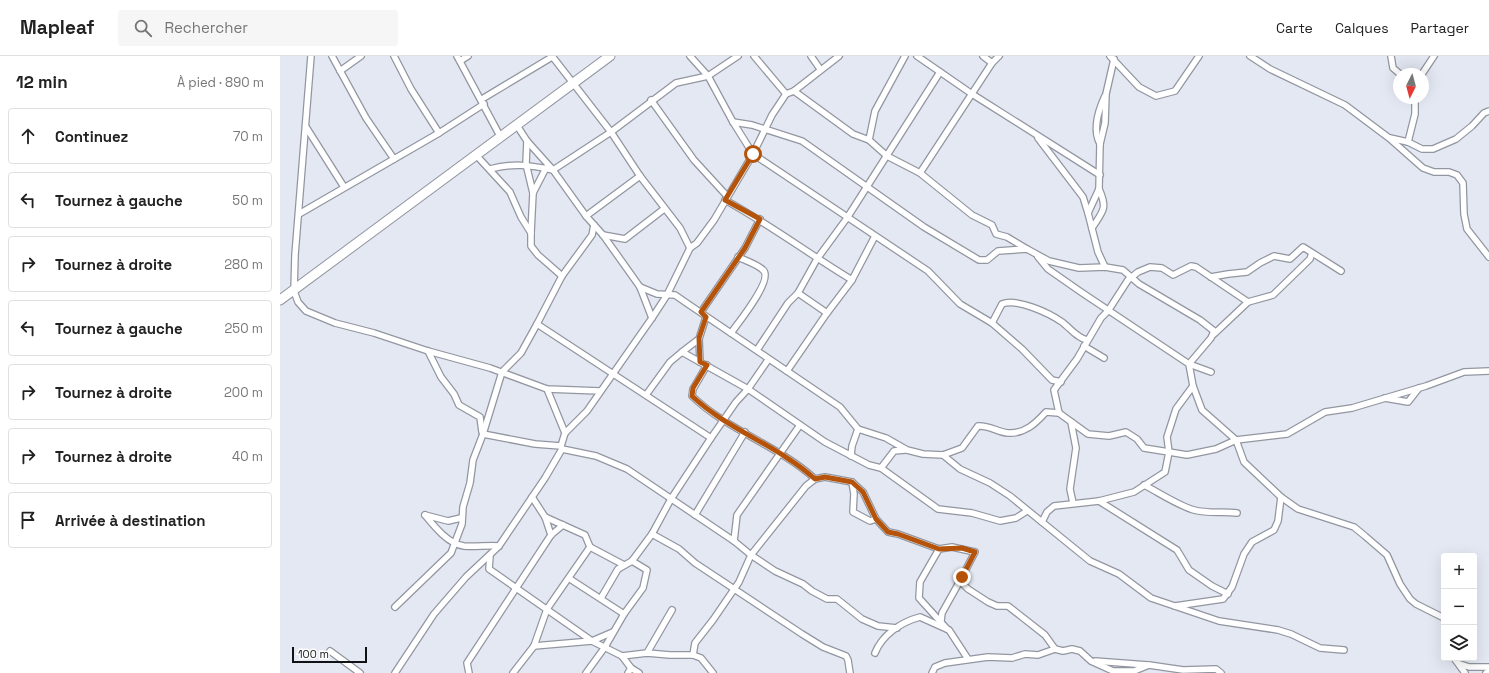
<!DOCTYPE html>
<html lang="fr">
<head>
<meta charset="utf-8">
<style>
	:root { --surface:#fff; --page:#f6f6f6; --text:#222; --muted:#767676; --line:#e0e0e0 }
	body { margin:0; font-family:"Space Grotesk",sans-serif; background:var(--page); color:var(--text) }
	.controls { position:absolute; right:12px; bottom:12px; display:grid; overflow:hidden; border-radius:4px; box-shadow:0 4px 16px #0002 }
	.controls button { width:36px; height:36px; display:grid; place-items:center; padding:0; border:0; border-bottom:1px solid var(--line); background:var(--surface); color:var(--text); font:20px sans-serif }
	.compass { position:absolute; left:1113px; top:12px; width:36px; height:36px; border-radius:50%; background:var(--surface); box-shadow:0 4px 16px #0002; rotate:186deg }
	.scale { position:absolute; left:12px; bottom:10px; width:75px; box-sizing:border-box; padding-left:4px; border:2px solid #101215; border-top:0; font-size:11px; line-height:14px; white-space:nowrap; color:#101215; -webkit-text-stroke:3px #fff; paint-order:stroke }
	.stop { position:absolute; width:12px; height:12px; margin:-9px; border:3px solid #b45309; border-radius:50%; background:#fff }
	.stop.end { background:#b45309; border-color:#fff; box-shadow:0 1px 4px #0008 }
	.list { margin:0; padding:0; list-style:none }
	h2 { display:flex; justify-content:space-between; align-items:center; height:52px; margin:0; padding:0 16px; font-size:17px }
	h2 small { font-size:13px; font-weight:400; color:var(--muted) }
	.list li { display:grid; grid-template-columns:26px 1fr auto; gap:12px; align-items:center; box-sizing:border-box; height:56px; margin:0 8px 8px; padding:0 8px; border:1px solid var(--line); border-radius:4px }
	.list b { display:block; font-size:15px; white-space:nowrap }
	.list em { font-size:13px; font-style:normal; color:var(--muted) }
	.icon { flex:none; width:22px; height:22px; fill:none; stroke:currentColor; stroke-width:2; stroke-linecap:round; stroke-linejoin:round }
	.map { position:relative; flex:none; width:1209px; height:617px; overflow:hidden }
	header { display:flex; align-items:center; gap:24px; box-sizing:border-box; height:56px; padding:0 20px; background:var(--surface); border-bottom:1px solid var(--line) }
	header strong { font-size:19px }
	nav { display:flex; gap:22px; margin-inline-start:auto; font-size:14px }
	.search { width:280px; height:36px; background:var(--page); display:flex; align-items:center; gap:10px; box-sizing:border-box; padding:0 14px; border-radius:4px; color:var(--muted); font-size:15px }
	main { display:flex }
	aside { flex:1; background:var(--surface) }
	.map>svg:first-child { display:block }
</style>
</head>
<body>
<header>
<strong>Mapleaf</strong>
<div class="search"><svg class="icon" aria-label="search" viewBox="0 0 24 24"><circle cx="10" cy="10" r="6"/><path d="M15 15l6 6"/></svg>Rechercher</div>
<nav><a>Carte</a><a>Calques</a><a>Partager</a></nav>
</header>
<main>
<aside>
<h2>12 min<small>À pied · 890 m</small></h2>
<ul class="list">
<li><svg class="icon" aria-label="ahead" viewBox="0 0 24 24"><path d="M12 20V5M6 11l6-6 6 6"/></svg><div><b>Continuez</b></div><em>70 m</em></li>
<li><svg class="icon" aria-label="left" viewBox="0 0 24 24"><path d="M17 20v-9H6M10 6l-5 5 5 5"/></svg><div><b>Tournez à gauche</b></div><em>50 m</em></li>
<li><svg class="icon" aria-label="right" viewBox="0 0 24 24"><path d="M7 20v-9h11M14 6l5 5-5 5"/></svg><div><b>Tournez à droite</b></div><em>280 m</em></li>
<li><svg class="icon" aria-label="left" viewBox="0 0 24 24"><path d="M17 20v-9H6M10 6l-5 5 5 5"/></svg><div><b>Tournez à gauche</b></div><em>250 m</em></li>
<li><svg class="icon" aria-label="right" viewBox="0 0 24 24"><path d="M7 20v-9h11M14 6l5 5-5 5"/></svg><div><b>Tournez à droite</b></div><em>200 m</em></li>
<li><svg class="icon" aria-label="right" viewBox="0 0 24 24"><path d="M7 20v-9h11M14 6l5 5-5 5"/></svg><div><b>Tournez à droite</b></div><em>40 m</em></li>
<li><svg class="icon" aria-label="arrive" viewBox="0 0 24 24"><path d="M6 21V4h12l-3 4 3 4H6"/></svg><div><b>Arrivée à destination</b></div></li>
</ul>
</aside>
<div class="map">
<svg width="1209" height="617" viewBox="0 0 1209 617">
	<rect width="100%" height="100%" fill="#e4e8f3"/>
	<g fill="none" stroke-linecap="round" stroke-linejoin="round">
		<g stroke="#9296a0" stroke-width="8">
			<g id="minor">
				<polyline points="31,0 15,199 14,235 18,246 26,255 55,267 94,277 148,295 210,312 267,333 320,335"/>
				<polyline points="52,0 86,62 114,103"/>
				<polyline points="114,0 131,33 159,77"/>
				<polyline points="177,0 220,80"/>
				<polyline points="272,0 331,76 360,120 400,172 410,192"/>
				<polyline points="410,0 428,20 453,66 473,98 648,215 680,248 712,267 742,293 772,324 781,326"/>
				<polyline points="474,0 506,38"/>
				<polyline points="531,0 540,13"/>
				<polyline points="637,0 692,38 820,119"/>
				<polyline points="830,0 859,31 876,40 895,35 919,0"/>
				<polyline points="970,0 990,13 1065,49 1109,82 1143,112 1154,116 1169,116 1177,119 1183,127 1184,158 1187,173 1209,201"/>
				<polyline points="1111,0 1113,12 1120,18"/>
				<polyline points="180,5 188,0"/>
				<polyline points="712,7 719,0"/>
				<polyline points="60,15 81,0"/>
				<polyline points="1142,18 1154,0"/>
				<polyline points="514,35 573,78 589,84 607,100 640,117 692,159 712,169 716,178 727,181 747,193"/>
				<polyline points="202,43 272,1"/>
				<polyline points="371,44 414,104 447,140"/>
				<polyline points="453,66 472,69 522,85 644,171 699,204 707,204 718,195 747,193 769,205 799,212 825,211 843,214 859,228 920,264 934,275 931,282 909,308 931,316"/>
				<polyline points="236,68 247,85 273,114 306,160 323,179 360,231 372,262"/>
				<polyline points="26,71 64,131"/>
				<polyline points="758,82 803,141 808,157"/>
				<polyline points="1110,82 1128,86 1142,93 1153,93 1176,83 1192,70 1204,57 1209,55"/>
				<polyline points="589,84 595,55 625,0"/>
				<polyline points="247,85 246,108 253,137"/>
				<polyline points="1128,86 1135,58 1135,42"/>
				<path d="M820,88c-8,-15 -2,-33 5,-48"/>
				<polyline points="196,99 230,136 241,161 251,177 251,190 258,199 282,220"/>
				<path d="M210,113c23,-6 40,-4 63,1l58,-38 65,-49 32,-7 30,-20"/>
				<polyline points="640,117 712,7 703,0"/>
				<path d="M445,144c44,24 84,54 127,80"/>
				<polyline points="19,158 159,77 204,48"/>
				<polyline points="306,160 360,120"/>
				<polyline points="314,169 312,179 282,220 257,268 431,382"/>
				<path d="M812,172c11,-17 16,-19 7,-39"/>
				<polyline points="251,177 253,137 266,112"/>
				<polyline points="323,179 345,183 384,153"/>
				<polyline points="758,201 768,213 801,236 909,308 913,330 922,354 956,384 964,406 1001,441 1018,453 1074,471 1085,480 1107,499 1120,528 1130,543 1136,548 1164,562"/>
				<polyline points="825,211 818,196 808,157 819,133 820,88 825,67 826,38 834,3"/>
				<polyline points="931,221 948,218 967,216 980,207 994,200 1010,203 1023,191 1061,215"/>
				<path d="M360,231l17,7 18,1 13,9 152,103 18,22 28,9 21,12 16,4 20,1 19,-7 16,-22c11,-1 19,6 30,7 17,1 28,-10 38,-21l13,1 -5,-23 23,-31 24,-41 7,-7 20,-31 10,-8 12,-5 12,1 11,7 18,-9 5,1 52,35"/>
				<polyline points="421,256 465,192 480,163"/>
				<polyline points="547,257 572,224 595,180"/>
				<path d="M712,267l10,-19c15,-6 47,9 60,18 8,6 15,16 25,18"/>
				<path d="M451,277c7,-10 43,-54 32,-63 -6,-6 -17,-9 -25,-13"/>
				<polyline points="934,278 968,246 993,239 1030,203 1032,197"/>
				<polyline points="419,283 420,306"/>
				<polyline points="804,290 824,302"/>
				<polyline points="477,294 508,247 518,237 537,203 567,162 660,16"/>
				<polyline points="148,295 161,321 174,338 179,349 200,361 202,376"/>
				<polyline points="402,296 419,283 426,261"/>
				<path d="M427,309l-14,24 -1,7c35,34 87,50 123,83"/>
				<polyline points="507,315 547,257 518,237"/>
				<polyline points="913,330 896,353 887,381 889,396 907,399 936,393 956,384 1007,378 1045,356 1072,352 1146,330 1184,316 1209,315"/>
				<polyline points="267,333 285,377"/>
				<polyline points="366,339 390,306 402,296 468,333 545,386 589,409 601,412 614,395 625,394"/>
				<polyline points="1105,342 1128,346 1139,332"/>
				<polyline points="791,366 796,392 790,433 793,447"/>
				<polyline points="203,378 222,316 241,297 257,268"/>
				<polyline points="281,390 285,377 307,355 372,262 387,239 410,192 417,187 434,164 473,98 492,59 506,38 514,35 559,0"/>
				<polyline points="663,399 680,413 710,427 730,440 810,505 839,518 871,542 939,565 998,574 1011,578 1040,592 1064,594"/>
				<polyline points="571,400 572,390 578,373"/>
				<polyline points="601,412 658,453 692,457 720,465 736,462 747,455"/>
				<polyline points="572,426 574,438 573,456 590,465 596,463"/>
				<path d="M864,429c14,7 35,21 50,25 14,4 29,1 43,3"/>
				<polyline points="252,441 265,461 305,479 310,491 344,509"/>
				<polyline points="819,445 897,494 909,514 932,530 948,538"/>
				<path d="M145,459c9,11 23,29 39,31 10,1 25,-1 35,0"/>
				<polyline points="145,459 168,465 181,462"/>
				<polyline points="415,459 465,376"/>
				<polyline points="265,461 271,479"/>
				<polyline points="762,466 767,456 774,450 819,445 854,436 885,416 889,396 864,392 857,383 846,376 829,380 808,378 779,357"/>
				<polyline points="372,478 399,493 415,507 522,578 543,591 566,600 568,604 570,617"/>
				<polyline points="454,485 457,459 520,369"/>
				<polyline points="659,493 640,526 639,542 667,573"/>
				<polyline points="210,500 209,513 312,585 342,600 367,597 390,599 413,599 421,602 433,617"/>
				<polyline points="290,523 344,558"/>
				<polyline points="321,542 338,513 352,505 372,478 391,443 431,382 456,346 468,333 488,304"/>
				<polyline points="895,550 943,543 952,531 964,498 972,486 994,474 998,465 1001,441"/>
				<polyline points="115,551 171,497 182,468 183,451 190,427 193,404 203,378 255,388 281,390 282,393 316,400 347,413 454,485 471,499 495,515 523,528 532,535 547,543 557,543 582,563 598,570 617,572"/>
				<polyline points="661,565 662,557 681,523"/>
				<polyline points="254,590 312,585 333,576"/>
				<polyline points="50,595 80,617"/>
				<polyline points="367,597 392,554"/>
				<path d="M595,597c7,-18 26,-31 45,-36l29,13 19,29"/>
				<polyline points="413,599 415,587 433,564 459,526 471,499 526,430 535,423 545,421 572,426 583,436 596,463 608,476 618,478 659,493 672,491 695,496 682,521 682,527 688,533 708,546 717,550 728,550 765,579 775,593"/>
				<polyline points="342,600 351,612 359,617"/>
				<polyline points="1174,602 1185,617"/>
				<polyline points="815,605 868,609"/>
				<polyline points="1180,608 1189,611 1209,611"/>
				<polyline points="115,617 154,558 186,521 219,490 265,422 282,393"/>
				<polyline points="189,617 187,607 271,479 283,469"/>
				<polyline points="233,617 254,590 267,553 310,491"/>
				<polyline points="306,617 325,591 344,558 363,532 367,514 352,505"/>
				<polyline points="348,617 351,612"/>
				<polyline points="652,617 655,611 665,607 708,601 732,602 745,598 758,599 775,593 783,595 792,593 800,595 811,605 833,615 854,615 869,609 903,614 936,613 941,617"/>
				<polyline points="1206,617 1209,615"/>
			</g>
		</g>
		<g stroke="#9296a0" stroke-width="11">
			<polyline id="primary" points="0,244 330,0"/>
		</g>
		<use href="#minor" stroke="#fff" stroke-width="5.5"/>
		<use href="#primary" stroke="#fff" stroke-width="9"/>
	</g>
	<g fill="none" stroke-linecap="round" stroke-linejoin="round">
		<path stroke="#b45309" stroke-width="5" d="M473,98l-28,46 35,19 -15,29 -44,64 5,5 -7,21 1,24 7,3 -14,23 -1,8c36,34 87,50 123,83l10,-2 27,5 11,10 13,27 12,13 10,2 41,15 23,-1 13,4 -13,25"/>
	</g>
</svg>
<div class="controls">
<button>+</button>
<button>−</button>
<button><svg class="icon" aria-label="layers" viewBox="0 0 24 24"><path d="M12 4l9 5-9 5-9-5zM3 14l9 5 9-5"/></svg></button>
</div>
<svg class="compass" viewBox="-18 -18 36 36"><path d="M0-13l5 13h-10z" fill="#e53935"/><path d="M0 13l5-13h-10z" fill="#767676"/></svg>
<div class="scale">100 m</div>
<div class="stop" style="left:473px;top:98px"></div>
<div class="stop end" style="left:682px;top:521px"></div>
</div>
</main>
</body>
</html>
